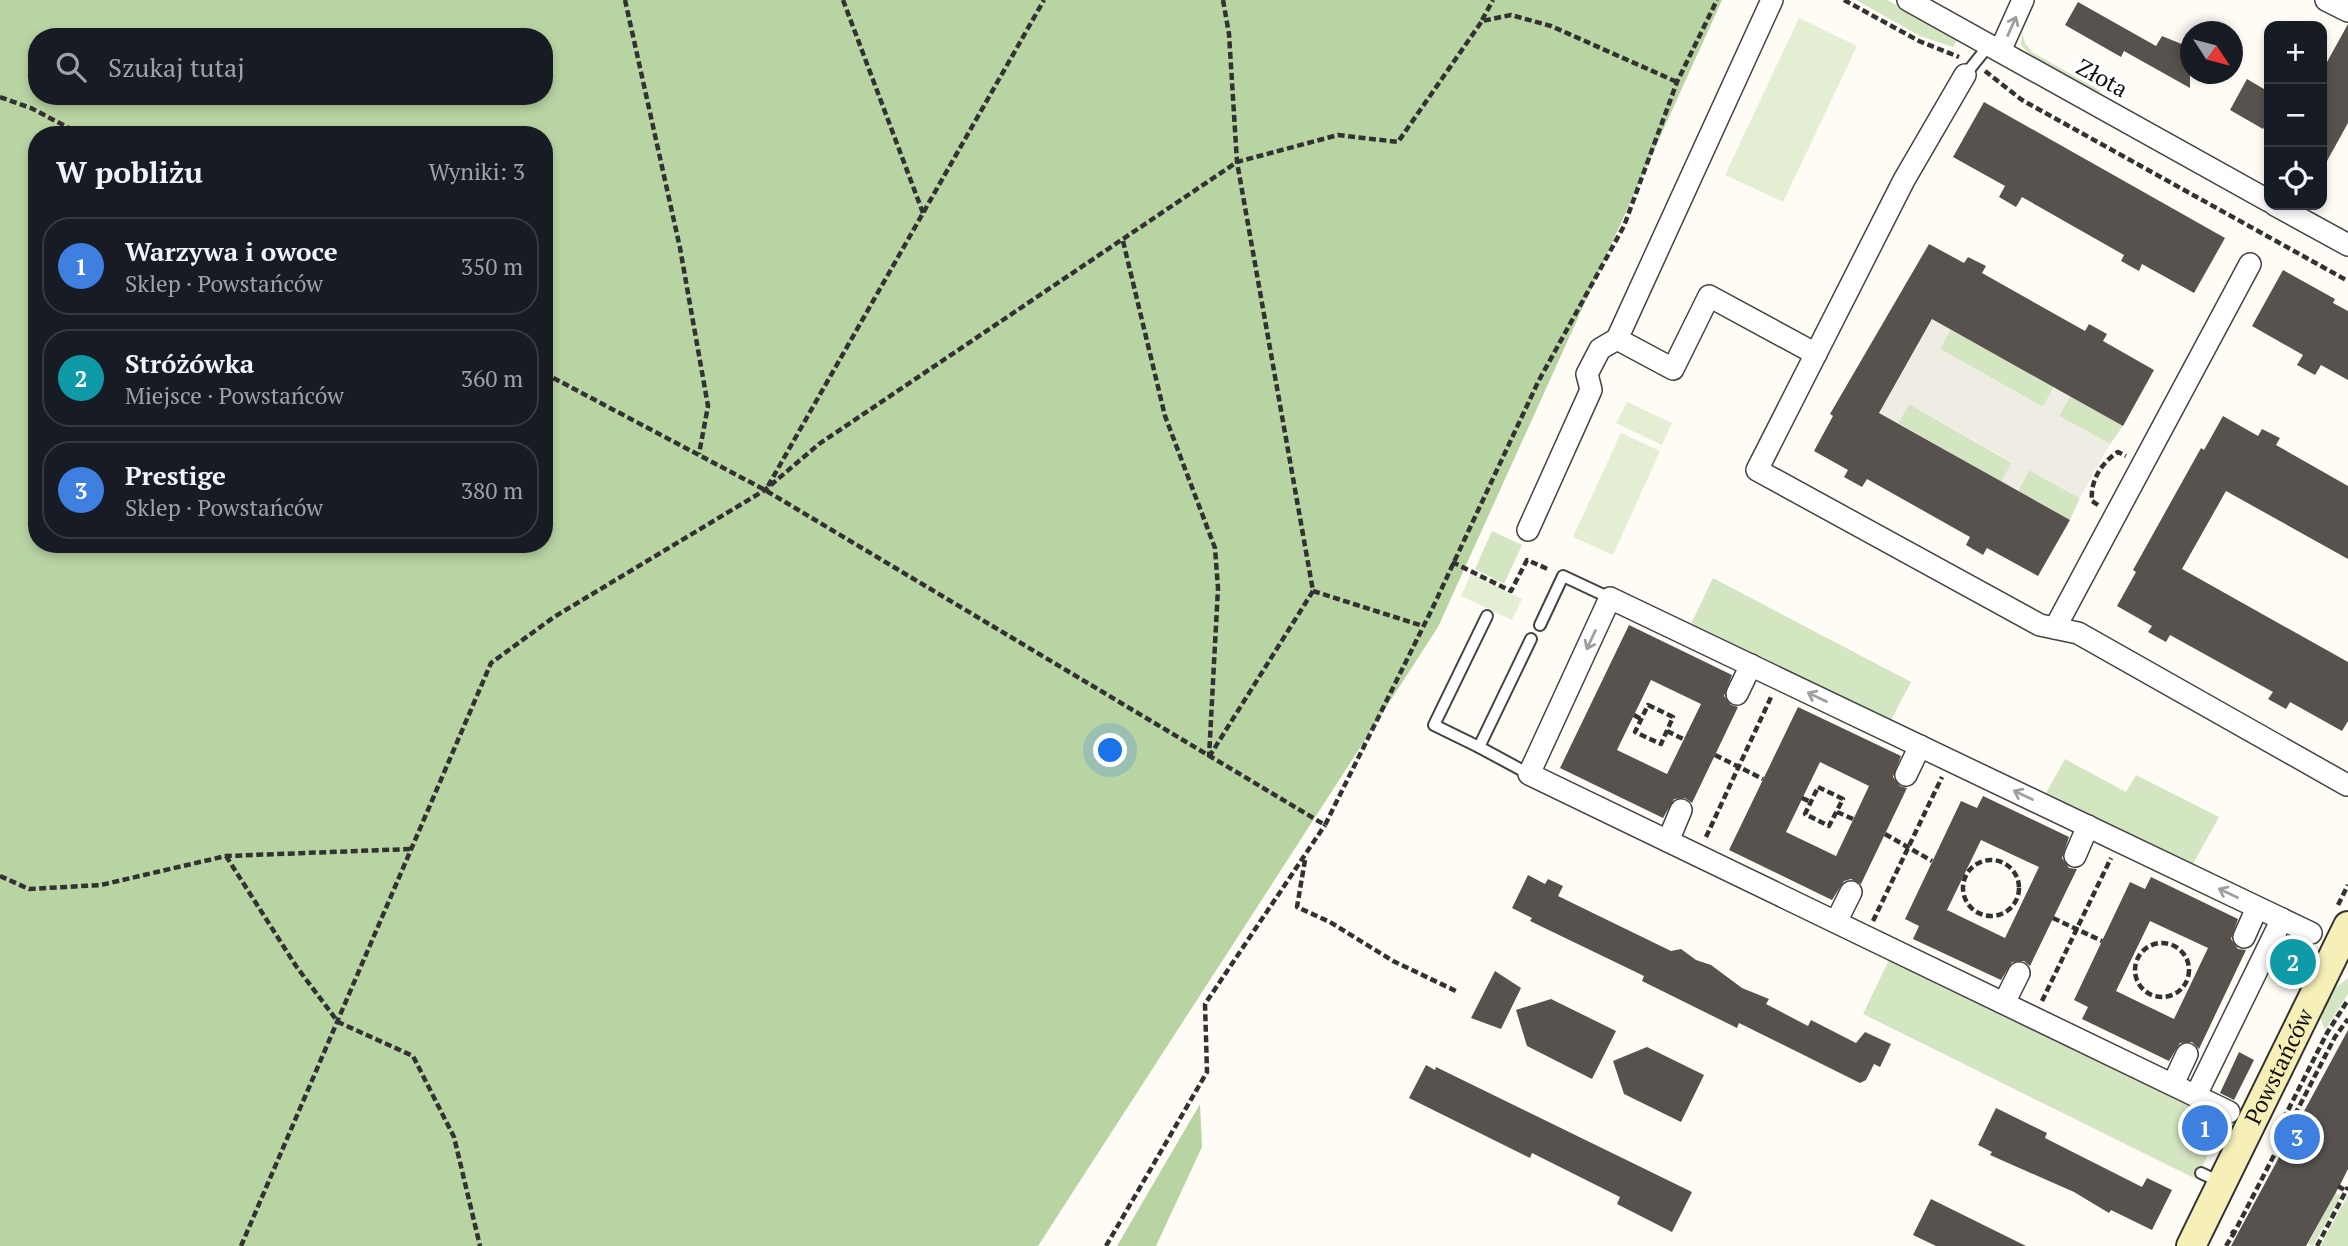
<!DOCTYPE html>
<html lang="pl">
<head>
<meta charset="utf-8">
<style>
	:root { --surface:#171b24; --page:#242831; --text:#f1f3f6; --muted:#9ea1a6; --line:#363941; --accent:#b45309 }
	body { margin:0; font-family:"PT Serif",serif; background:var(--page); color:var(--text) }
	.controls { position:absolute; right:21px; top:21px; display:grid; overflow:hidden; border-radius:14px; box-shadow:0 4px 10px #0003 }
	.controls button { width:63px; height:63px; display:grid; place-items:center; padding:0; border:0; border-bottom:2px solid var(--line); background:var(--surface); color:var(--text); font:35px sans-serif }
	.compass { position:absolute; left:2180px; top:21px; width:63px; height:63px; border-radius:50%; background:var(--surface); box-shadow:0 4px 10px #0003; rotate:126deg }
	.you { position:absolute; left:1111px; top:751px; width:24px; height:24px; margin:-18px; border:5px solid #fff; border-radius:50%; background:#1a73e8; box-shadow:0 0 0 10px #1a73e833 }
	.badge { display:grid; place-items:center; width:46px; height:46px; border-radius:50%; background:var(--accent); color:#fff; font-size:23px; font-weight:700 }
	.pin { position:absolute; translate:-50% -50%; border:4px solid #fff; box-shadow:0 2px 7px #0006 }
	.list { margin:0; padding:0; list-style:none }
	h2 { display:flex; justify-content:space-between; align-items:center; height:91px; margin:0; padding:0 28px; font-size:30px }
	h2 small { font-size:23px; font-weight:400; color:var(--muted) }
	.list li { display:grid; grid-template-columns:46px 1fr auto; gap:21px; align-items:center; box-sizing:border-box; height:98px; margin:0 14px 14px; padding:0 14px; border:2px solid var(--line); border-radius:28px }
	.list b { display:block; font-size:26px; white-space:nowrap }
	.list p { margin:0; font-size:23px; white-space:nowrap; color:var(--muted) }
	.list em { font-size:23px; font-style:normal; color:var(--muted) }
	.icon { flex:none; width:38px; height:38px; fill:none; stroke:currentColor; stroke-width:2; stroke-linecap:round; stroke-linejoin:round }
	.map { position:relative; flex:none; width:2348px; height:1246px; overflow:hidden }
	.search { position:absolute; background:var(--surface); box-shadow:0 4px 10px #0003; left:28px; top:28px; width:525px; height:77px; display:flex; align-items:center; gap:18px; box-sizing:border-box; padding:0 24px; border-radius:28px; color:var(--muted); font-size:26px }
	.panel { position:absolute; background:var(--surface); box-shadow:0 4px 10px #0003; left:28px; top:126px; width:525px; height:427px; border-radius:28px }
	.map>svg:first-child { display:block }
</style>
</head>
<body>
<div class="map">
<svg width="2348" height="1246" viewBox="0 0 2348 1246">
	<rect width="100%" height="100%" fill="#fefcf5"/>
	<g fill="#d4e5c2">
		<polygon points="1856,0 1887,0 1958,39 1953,47 1920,36"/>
		<polygon points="2022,32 2025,43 2032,52 2101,91 2096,93 2031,56 2021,45"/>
		<polygon points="1950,329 2054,387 2043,407 1940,349"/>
		<polygon points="2070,396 2123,426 2110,444 2059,416"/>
		<polygon points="1909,404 2012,463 2002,482 1898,423"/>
		<polygon points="2029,470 2080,498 2070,520 2018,491"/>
		<polygon points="1492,531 1522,545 1504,584 1475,569"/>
		<polygon points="1713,578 1911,682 1891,720 1691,624"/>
		<polygon points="2065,759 2126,792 2136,775 2219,817 2192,866 2045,795"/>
		<polygon points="1889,960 2224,1123 2196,1179 1863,1014"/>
		<polygon points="2348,978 2348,994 2325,1030 2320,1017 2335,988"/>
		<polygon points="2335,1193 2341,1196 2313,1246 2308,1244"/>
		<polygon points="2348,1195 2348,1246 2320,1246"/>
	</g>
	<g fill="#b9d4a3" fill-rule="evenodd">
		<path d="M0,0h1722l-284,627 -400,619h-1038zM37,37h507v59h-507zM37,135h507v409h-507z"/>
		<polygon points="1200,1104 1202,1147 1156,1246 1117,1246"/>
	</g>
	<g fill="#e4eed2">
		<polygon points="1799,18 1857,46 1783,202 1725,175"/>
		<polygon points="1627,402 1672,423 1662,445 1616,423"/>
		<polygon points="1621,433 1660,451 1613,555 1573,537"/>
		<polygon points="1471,574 1522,599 1512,620 1461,596"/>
	</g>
	<polygon fill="#efece3" points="1935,315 1953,325 1940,349 2043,407 2056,385 2072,393 2059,416 2110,444 2080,498 2029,470 2016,493 2000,484 2012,462 1909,404 1896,428 1877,417"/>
	<g fill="#58524e" fill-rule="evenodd">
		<polygon points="2078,2 2156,46 2162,36 2184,45 2190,52 2190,88 2124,51 2121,57 2065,25"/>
		<polygon points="2348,24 2348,123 2322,170 2322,71"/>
		<polygon points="2247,79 2269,92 2269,118 2263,129 2230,110"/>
		<polygon points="1984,102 2225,238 2194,293 2142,264 2139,271 2121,261 2124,255 2022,197 2016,207 1999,197 2005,186 1953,157"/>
		<polygon points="1929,244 1964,263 1968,257 1986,266 1982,273 2085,331 2089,324 2107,334 2103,341 2154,370 2123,426 1932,319 1879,413 2070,520 2038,576 1987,548 1983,555 1966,545 1970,537 1867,479 1862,487 1844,477 1848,470 1814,451 1833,416 1830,414"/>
		<polygon points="2283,270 2335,299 2333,303 2348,311 2348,380 2321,365 2315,375 2297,365 2303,355 2252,326"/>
		<polygon points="2223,416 2258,436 2262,429 2280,438 2276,445 2348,486 2348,559 2226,491 2182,569 2348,662 2348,721 2342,731 2290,702 2286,709 2268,699 2273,692 2170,635 2166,642 2148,632 2152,626 2117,606 2136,572 2133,570 2201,448 2204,450"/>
		<path d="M1629,625l103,50 -8,21 7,9 7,2 -46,96 -7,-5 -11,1 -11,19 -103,-50zM1651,680l50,24 -34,70 -50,-24z"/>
		<path d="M1798,707l103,49 -8,21 7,9 7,2 -46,96 -10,-5 -7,2 -12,19 -103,-50zM1820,762l49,24 -33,70 -50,-24z"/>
		<path d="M1983,796l86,41 -7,21 7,10 8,1 -47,97 -6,-5 -12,1 -11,18 -88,-41 6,-13 -14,-7 56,-118 16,7zM1981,840l58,27 -34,71 -58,-28z"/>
		<polygon points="1528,875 1545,884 1548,879 1563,886 1558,896 1671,951 1681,949 1696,960 1711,965 1742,988 1769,999 1766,1004 1808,1026 1811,1020 1856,1043 1865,1032 1891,1044 1880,1067 1874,1064 1866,1080 1860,1083 1739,1023 1737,1028 1642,981 1644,976 1530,921 1532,918 1512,908"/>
		<path d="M2151,877l87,42 -7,20 7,10 8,1 -47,99 -7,-7 -12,1 -11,18 -87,-42 6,-12 -14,-7 56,-118 15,7zM2150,921l58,27 -34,71 -58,-28z"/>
		<polygon points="2294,939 2307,945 2295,975 2285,956"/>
		<polygon points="1495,971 1521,988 1501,1029 1471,1018"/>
		<polygon points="1551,999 1616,1031 1592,1079 1527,1046 1516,1010"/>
		<polygon points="2348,1030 2348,1169 2340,1185 2306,1246 2231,1246"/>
		<polygon points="1647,1047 1704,1075 1681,1122 1624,1094 1613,1061"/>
		<polygon points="2239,1052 2254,1060 2234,1100 2220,1093"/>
		<polygon points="1426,1065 1435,1070 1436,1067 1692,1192 1672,1232 1617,1204 1620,1197 1532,1153 1530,1158 1409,1098"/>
		<polygon points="1996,1108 2047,1133 2045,1138 2142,1187 2147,1178 2172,1190 2152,1230 2111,1210 2109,1213 2074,1192 1990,1155 1992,1152 1978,1145"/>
		<polygon points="1931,1199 2026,1246 1936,1246 1913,1235"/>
	</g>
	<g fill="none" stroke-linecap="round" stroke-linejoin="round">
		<g stroke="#434343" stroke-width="14">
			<g id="lane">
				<polyline points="1965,75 1989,45"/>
				<polyline points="1540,625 1563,576 1610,598"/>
				<polyline points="1479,747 1434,725 1487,616"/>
				<polyline points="1529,774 1479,747 1531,639"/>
				<polyline points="2201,1173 2222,1183"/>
			</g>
		</g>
		<g stroke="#434343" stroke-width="24">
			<g id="street">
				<polyline points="1772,0 1617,339 1673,369 1709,296 1816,354"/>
				<polyline points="1908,0 2269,201"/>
				<polyline points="2326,0 2348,11"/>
				<polyline points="2000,51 2023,0"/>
				<polyline points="1965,75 1904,180 1757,470 2040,625 2078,633 2347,785"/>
				<polyline points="2275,205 2348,245"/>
				<polyline points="1528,530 1591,390 1587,374 1600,349 1617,339"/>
				<polyline points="2055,628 2250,264"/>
				<polyline points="1737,694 1751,665"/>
				<polyline points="1906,775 1920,746"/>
				<polyline points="1668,841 1681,810"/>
				<polyline points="2075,856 2088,826"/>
				<polyline points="1836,922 1851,892"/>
				<polyline points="2244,937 2257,908"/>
				<polyline points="2004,1003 2019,973"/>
				<polyline points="2173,1084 2187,1054"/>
				<polyline points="2196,1095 2282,919"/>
				<polyline points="2229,1112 1529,774 1610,598 2311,933"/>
			</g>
		</g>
		<g stroke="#323232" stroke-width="32">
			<g id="secondary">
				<path id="s1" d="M2191,1246l157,-320"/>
			</g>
		</g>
		<g stroke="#323232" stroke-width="4.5" stroke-dasharray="7 3.5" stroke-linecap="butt">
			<polyline points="625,0 680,248 708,406 699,454"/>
			<polyline points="843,0 923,213"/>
			<polyline points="1223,0 1229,34 1237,162 1313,591 1423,626"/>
			<polyline points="1844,0 1919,41 1959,57"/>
			<polyline points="1482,20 1493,0"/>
			<polyline points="1985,71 2022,100 2348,281"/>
			<polyline points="0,97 31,108 82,135"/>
			<polyline points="1123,241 1165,416 1215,548 1218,588 1209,757"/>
			<polyline points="544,373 765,490 1325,825 1433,607 1538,382 1624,226 1677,82 1717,0"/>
			<polyline points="768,486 1044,0"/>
			<path d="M2098,505l-6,-4c-2,-20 9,-38 26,-49l8,4"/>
			<polyline points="1452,562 1511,591 1527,560 1550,570"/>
			<polygon points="1648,705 1673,717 1661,744 1635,732"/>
			<polyline points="1634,715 1641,719"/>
			<polyline points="1667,731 1683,739"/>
			<polyline points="1715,755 1763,779"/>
			<polyline points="1209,757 1313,591"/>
			<polygon points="1818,787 1843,799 1829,826 1805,814"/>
			<polyline points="1802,798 1811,802"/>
			<polyline points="1837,812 1853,819"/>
			<polyline points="1885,834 1932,861"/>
			<polyline points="1706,837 1772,695"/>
			<polyline points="226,856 296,966 338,1022 413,1056 454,1137 480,1246"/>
			<polyline points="1305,860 1297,907 1330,922 1393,961 1458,992"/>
			<circle cx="1991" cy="888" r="28"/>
			<polyline points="0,876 29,889 101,885 226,856 410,849"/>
			<polyline points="2338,905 2348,885"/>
			<polyline points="2053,918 2102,941"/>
			<polyline points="1873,921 1942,777"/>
			<circle cx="2162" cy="970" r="27"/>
			<polyline points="2042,1001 2111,858"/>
			<polyline points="2274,1138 2327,1033 2348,1000"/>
			<polyline points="2338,1186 2346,1191"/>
			<polyline points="2231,1231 2234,1233 2335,1037 2348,1019"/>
			<polyline points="241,1246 491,663 554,617 765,490 819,444 1237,162 1338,135 1398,142 1482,21 1511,15 1551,26 1677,82"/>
			<polyline points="1106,1246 1207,1072 1205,1004 1325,825"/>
			<polyline points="2226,1246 2234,1233"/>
			<polyline points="2317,1246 2348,1187"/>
		</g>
		<use href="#lane" stroke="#fff" stroke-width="10"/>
		<use href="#street" stroke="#fff" stroke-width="21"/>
		<use href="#secondary" stroke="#f6f0b8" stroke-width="28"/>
	</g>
	<defs><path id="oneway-shaft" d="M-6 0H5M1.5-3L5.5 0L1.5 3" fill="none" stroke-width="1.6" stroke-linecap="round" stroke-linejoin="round" transform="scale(1.75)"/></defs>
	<g stroke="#9f9f9f">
		<use href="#oneway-shaft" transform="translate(2012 26) rotate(-66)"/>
		<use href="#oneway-shaft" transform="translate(1591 640) rotate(115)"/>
		<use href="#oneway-shaft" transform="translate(1817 697) rotate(-154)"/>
		<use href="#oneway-shaft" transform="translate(2023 795) rotate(-154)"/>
		<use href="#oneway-shaft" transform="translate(2228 893) rotate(-154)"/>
	</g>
	<g text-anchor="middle" stroke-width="7" stroke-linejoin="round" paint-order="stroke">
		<g font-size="23" fill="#101010" stroke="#fff">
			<text transform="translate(2102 78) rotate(29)" y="8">Złota</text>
			<text dy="8" stroke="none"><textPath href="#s1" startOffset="200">Powstańców</textPath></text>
		</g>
	</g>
</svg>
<div class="controls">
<button>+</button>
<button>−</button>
<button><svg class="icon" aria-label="locate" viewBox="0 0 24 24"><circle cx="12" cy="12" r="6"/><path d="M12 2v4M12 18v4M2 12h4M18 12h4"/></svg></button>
</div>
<svg class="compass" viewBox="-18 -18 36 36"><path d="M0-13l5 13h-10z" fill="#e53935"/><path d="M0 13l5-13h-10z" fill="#9ea1a6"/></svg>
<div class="you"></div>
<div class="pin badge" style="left:2205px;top:1128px;background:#3f7fe0">1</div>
<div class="pin badge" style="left:2293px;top:962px;background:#0f9aa8">2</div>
<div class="pin badge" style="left:2297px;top:1137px;background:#3f7fe0">3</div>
<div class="search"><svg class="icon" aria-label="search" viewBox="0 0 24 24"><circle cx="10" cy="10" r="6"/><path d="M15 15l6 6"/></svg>Szukaj tutaj</div>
<section class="panel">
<h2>W pobliżu<small>Wyniki: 3</small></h2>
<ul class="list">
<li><span class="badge" style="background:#3f7fe0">1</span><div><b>Warzywa i owoce</b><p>Sklep · Powstańców</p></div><em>350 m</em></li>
<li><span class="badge" style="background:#0f9aa8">2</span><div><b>Stróżówka</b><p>Miejsce · Powstańców</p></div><em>360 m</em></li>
<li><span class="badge" style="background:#3f7fe0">3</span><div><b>Prestige</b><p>Sklep · Powstańców</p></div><em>380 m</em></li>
</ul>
</section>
</div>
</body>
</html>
